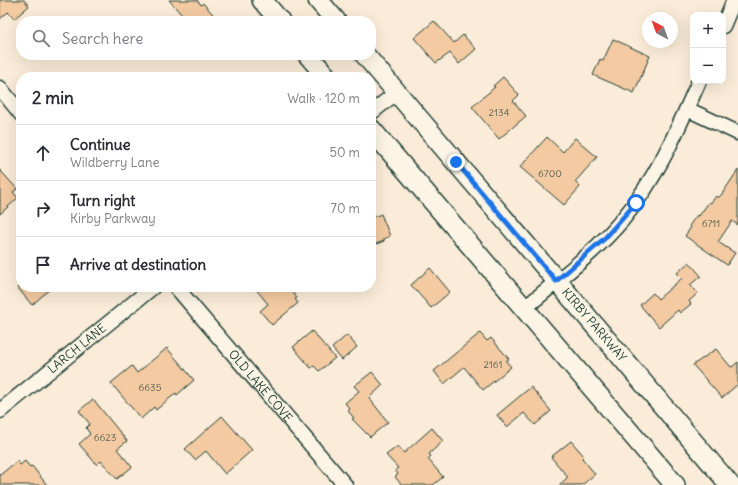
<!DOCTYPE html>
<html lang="en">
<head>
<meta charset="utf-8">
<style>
	:root { --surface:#fff; --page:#f2f2f3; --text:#2b2b33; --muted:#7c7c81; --line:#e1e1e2 }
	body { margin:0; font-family:Delius,sans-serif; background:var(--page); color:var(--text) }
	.controls { position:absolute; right:12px; top:12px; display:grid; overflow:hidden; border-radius:8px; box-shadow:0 4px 16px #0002 }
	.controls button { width:36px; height:36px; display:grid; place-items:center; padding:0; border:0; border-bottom:1px solid var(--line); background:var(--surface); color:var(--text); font:20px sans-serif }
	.compass { position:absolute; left:642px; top:12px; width:36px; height:36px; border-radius:50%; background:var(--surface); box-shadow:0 4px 16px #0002; rotate:319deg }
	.stop { position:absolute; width:12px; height:12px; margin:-9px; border:3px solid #1a73e8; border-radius:50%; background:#fff }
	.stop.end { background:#1a73e8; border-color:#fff; box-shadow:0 1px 4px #0008 }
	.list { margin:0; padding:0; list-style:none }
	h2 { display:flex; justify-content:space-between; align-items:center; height:52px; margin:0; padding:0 16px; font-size:17px }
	h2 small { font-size:13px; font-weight:400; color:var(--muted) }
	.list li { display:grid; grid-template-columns:26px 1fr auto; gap:12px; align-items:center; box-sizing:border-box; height:56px; padding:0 16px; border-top:1px solid var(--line) }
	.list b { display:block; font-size:15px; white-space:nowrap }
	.list p { margin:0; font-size:13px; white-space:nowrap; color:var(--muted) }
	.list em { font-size:13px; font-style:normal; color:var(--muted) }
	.icon { flex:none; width:22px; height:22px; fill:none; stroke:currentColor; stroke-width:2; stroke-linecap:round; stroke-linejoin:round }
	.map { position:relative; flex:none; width:738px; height:485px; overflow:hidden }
	.search { position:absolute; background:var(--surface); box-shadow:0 4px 16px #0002; left:16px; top:16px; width:360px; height:44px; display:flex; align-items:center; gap:10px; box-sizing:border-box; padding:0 14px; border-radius:16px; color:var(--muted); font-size:15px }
	.panel { position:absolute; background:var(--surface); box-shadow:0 4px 16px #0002; left:16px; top:72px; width:360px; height:220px; border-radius:16px }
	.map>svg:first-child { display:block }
</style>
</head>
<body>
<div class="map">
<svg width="738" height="485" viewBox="0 0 738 485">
	<rect width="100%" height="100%" fill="#faecd8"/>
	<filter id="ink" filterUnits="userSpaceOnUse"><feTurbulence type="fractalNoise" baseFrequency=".025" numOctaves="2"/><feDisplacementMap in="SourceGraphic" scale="8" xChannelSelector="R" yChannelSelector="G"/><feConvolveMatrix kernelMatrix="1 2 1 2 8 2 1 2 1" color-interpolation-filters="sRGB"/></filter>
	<g filter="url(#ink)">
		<g fill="#f3caa2" stroke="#1f3d34">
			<polygon points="0,0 24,0 29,6 14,19 8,12 0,19"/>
			<polygon points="169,0 197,0 201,5 203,3 219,21 187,21"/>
			<polygon points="434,21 454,43 463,35 476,49 459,64 450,53 436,63 414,38"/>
			<polygon points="613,39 650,56 634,93 593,75 600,59 603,61"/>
			<polygon points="503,77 519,95 513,101 526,116 499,139 472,107 495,87 493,86"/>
			<polygon points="547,137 563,152 575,138 597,157 575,182 580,187 564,205 520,167"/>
			<polygon points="0,170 17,189 13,192 18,198 0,214"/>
			<polygon points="738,170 738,225 732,221 718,242 735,253 727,265 685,236 691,227 689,226 697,215 699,216 709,202 711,203 716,196 718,198 722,194"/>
			<polygon points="371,210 374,217 381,214 390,236 384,239 384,241 371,246"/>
			<polygon points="689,262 701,276 690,285 698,293 689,301 691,304 680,313 678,310 659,327 640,305 653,293 658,299 682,278 677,273"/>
			<polygon points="430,268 450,292 431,308 411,285"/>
			<polygon points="17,287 52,287 32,305"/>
			<polygon points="254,287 288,287 297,298 295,299 298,303 272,325 260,311 268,304"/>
			<polygon points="312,331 335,358 319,371 314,366 311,368 293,347"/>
			<polygon points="480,333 487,341 491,338 509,359 506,361 511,367 483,390 464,367 444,384 434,371"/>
			<polygon points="347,335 357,347 342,360 332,348"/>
			<polygon points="167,348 194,380 177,395 176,393 156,410 154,407 141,419 111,383 132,366 137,373"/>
			<polygon points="716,349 730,366 732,367 738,362 738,384 722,398 693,365"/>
			<polygon points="372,372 383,385 369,398 388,422 370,437 352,419 354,418 348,411 350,409 345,403 359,391 354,386"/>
			<polygon points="531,387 551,411 535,425 524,413 507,427 497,415"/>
			<polygon points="93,399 127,441 117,449 132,467 117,479 101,461 97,465 79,444 90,434 86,428 90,424 79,411"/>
			<polygon points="222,416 252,450 225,474 206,451 195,460 185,449"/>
			<polygon points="432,428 443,441 429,454 431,456 428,459 443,477 433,485 402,485 395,477 398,474 395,470 398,468 386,455 398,446 404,453"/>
			<polygon points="571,441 584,456 582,458 595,474 582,485 559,485 567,478 567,476 551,457"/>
			<polygon points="17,461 20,465 25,461 30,467 32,466 47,485 0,485 0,475"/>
		</g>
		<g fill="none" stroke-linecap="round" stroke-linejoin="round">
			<g stroke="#1f3d34" stroke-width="17">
				<g id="minor">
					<polyline points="723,26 734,0"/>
					<polyline points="0,88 21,114"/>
					<polyline points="687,109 738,133"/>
					<polyline points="371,113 397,92"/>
					<path id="s1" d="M176,287l169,198"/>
					<path d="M524,309c33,-29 71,-56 99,-90 34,-41 55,-90 76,-138"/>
					<path id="s2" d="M0,411l153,-124"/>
				</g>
			</g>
			<g stroke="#1f3d34" stroke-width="22">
				<g id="secondary">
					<polyline points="262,0 280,21"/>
					<polyline points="318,0 336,21"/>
					<polyline points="308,55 327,77"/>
					<path id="s3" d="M365,55l365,430"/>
					<polyline points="371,129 675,485"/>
				</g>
			</g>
			<use href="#minor" stroke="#fcf5e5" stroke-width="14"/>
			<use href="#secondary" stroke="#fcf5e5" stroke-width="19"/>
		</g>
	</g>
	<g fill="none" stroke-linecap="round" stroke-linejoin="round" filter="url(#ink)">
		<polyline stroke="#1a73e8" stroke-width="5" points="456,162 556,281 605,238 636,203"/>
	</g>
	<g text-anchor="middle" stroke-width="4" stroke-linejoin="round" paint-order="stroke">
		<g font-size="10" fill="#546050">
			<text x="499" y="116">2134</text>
			<text x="550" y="177">6700</text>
			<text x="711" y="227">6711</text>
			<text x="493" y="368">2161</text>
			<text x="150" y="391">6635</text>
			<text x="105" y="441">6623</text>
		</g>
		<g font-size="12" fill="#1f3d34" stroke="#fcf5e5">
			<text dy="4" stroke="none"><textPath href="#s3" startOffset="354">KIRBY PARKWAY</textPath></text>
			<text dy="4" stroke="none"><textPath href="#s2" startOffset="99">LARCH LANE</textPath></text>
			<text dy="4" stroke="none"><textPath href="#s1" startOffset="130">OLD LAKE COVE</textPath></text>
		</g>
	</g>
</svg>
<div class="controls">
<button>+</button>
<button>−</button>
</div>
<svg class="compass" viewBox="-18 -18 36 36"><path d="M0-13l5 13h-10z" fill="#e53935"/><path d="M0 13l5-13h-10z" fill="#7c7c81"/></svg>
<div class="stop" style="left:636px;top:203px"></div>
<div class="stop end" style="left:456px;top:162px"></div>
<div class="search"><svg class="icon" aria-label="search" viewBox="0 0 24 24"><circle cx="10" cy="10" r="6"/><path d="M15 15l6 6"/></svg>Search here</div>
<section class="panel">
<h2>2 min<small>Walk · 120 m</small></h2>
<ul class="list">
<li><svg class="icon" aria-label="ahead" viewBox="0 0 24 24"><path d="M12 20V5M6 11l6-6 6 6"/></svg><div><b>Continue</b><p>Wildberry Lane</p></div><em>50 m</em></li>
<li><svg class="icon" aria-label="right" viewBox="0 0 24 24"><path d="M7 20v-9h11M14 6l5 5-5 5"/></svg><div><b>Turn right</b><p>Kirby Parkway</p></div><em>70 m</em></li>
<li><svg class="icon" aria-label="arrive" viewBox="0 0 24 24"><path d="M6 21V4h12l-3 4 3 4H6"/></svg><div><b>Arrive at destination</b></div></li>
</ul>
</section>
</div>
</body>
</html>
